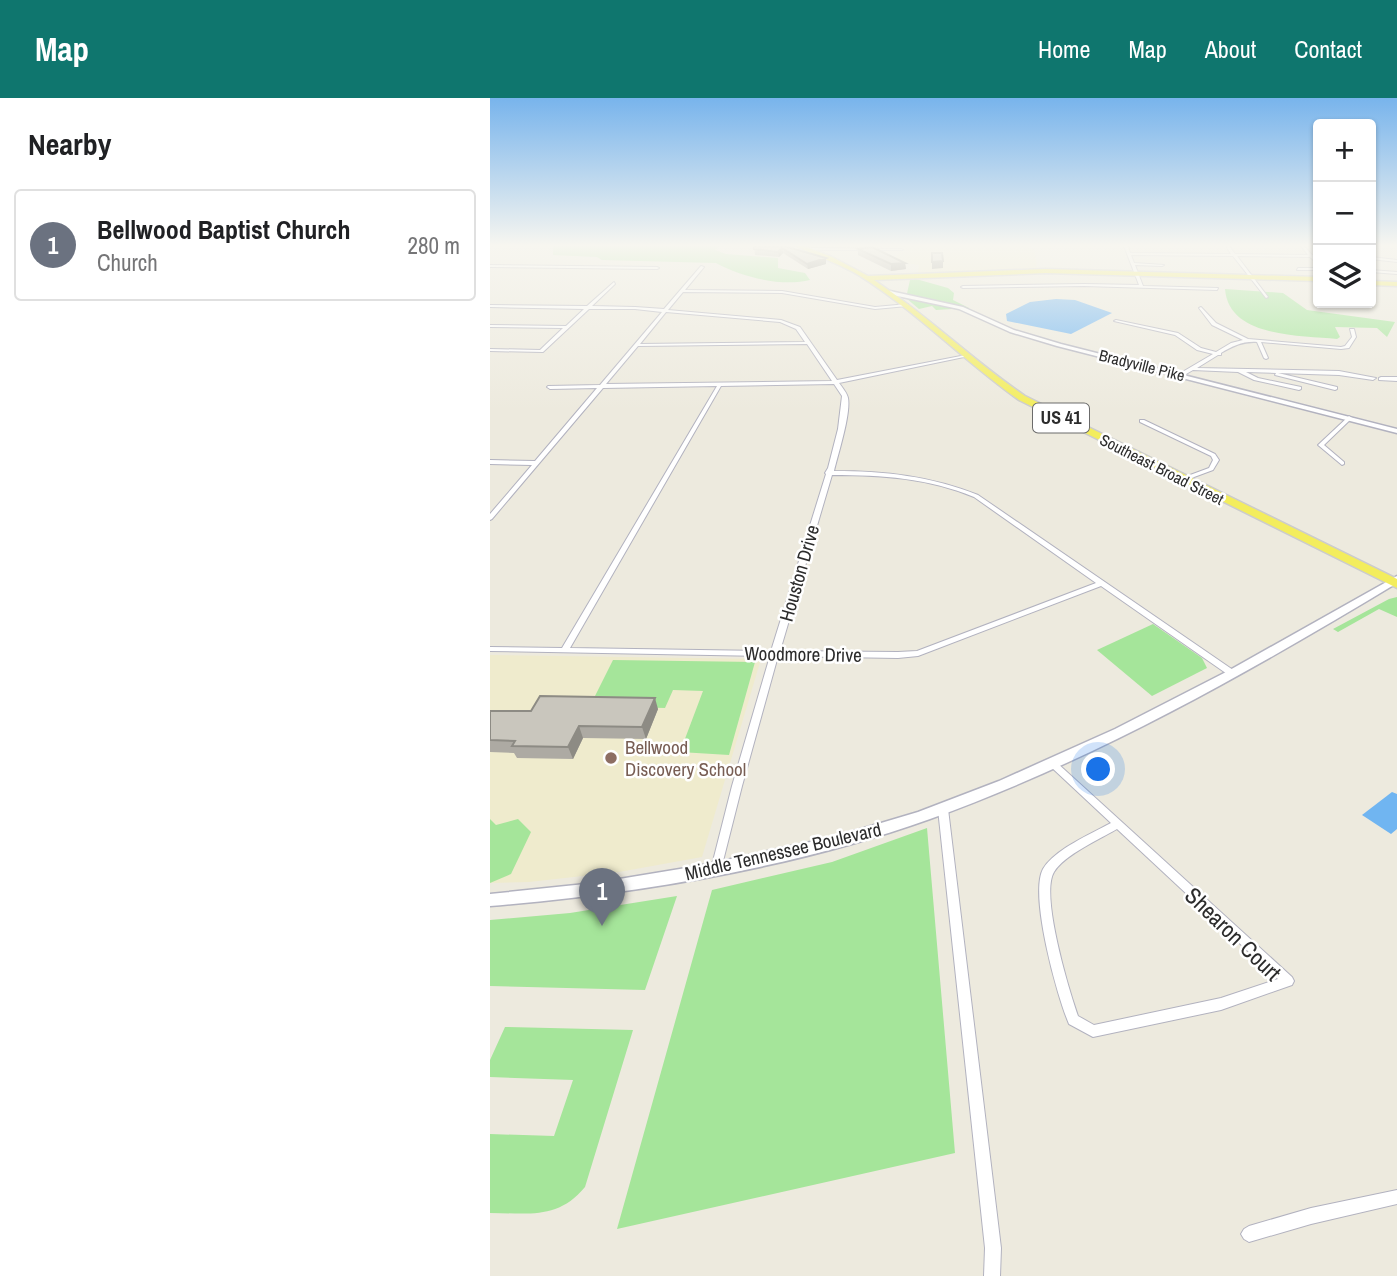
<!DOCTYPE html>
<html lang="en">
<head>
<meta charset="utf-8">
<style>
	:root { --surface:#fff; --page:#f6f6f6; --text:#202124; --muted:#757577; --line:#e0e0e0; --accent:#0f766e }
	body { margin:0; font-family:"Archivo Narrow",sans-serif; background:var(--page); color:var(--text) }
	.controls { position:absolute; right:21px; top:21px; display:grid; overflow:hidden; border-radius:7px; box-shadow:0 2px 5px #0004 }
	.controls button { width:63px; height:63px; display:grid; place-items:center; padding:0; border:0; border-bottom:2px solid var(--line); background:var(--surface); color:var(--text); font:35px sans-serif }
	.you { position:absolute; left:609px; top:672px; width:24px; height:24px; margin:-18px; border:5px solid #fff; border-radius:50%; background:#1a73e8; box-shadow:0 0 0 10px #1a73e833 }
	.badge { display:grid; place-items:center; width:46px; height:46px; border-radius:50%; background:var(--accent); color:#fff; font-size:23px; font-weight:700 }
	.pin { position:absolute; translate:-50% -58px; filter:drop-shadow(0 2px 4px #0008) }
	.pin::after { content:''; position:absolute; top:37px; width:24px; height:21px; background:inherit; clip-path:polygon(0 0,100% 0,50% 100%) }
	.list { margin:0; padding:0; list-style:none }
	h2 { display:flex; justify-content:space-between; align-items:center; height:91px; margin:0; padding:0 28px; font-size:30px }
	h2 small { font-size:23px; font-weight:400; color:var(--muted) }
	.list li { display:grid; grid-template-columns:46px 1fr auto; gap:21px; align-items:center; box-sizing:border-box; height:112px; margin:0 14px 14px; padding:0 14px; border:2px solid var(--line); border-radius:7px }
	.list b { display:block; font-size:26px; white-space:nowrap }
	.list p { margin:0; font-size:23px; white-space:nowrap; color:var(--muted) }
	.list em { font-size:23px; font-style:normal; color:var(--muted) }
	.icon { flex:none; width:38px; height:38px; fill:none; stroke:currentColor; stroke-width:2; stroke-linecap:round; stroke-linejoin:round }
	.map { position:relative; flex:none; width:907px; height:1178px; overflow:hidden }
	header { display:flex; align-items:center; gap:42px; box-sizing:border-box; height:98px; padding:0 35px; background:var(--accent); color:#fff }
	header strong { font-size:33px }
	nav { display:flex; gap:38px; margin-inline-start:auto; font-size:24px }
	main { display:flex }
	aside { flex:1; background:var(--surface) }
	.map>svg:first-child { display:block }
</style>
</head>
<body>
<header>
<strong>Map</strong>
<nav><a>Home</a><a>Map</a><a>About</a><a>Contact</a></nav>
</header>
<main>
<aside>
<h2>Nearby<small></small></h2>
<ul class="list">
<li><span class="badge" style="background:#6b7280">1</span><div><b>Bellwood Baptist Church</b><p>Church</p></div><em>280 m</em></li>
</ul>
</aside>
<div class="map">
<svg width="907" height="1178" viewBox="0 0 907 1178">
	<rect width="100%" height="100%" fill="#edeade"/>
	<g fill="#efebcd">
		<polygon points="415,148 534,148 545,153 547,172 428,176 429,167 403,163"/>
		<polygon points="0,557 271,561 212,759 129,774 39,784 0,785"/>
	</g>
	<g fill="#a5e59a">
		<path d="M63,148h167l-5,4 11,4 52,4v10l27,5 5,7c-29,7 -68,-3 -94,-17l-114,-3 -5,-3 -44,-2z"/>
		<polygon points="426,181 458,190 464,195 463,202 479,210 446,212 442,208 429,211 416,200 420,182"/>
		<path d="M735,191l58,4 24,17 88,12 -8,15 -10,-9 -42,-1 5,10 -3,2c-37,-4 -108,-1 -112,-50z"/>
		<polygon points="907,499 907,519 889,511 848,534 843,531 899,501"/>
		<polygon points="663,526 712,560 717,570 662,598 607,552"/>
		<polygon points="123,562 265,564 239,657 190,654 213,593 183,592 175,610 100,608"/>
		<polygon points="0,721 6,727 28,721 41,734 21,776 0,785"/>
		<polygon points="437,730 465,1055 127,1131 222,792 342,764"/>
		<polygon points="187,798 155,892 0,888 0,822 80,815"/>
		<path d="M15,929l128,3 -48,157c-27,33 -57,26 -95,26v-79l64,2 19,-56 -83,-3v-17z"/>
	</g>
	<g fill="#70b5f1">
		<polygon points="566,201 585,202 622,215 581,236 517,223 516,216 540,204"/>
		<polygon points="902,694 907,696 907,731 901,736 872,717"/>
	</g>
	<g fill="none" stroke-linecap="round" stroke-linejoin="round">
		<g stroke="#b2b2bf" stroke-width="2">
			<g id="street">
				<polygon points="634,148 638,148 640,155 741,156 736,148 739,148 745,156 818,157 811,148 814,148 822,157 828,157 828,159 824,159 828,163 828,166 820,159 747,158 778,199 776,200 743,158 641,157 644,165 674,167 672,168 645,167 653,188 728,190 727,192 594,188 473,190 471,189 473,188 594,186 649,187"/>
				<polygon points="317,150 411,151 413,152 316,152"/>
				<polygon points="881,159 907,162 907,164 881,161"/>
				<polygon points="0,167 167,169 169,170 167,171 0,169"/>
				<path d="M211,168l3,1 -19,23 97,1 93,16 33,-3 -1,2 -32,3 -93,-16 -99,-1 -15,18 113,10 19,7 37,53 129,-25v2h-2l-125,26c3,4 8,10 9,15 3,16 -10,56 -14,73 50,0 97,5 144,24l258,177 1,2 -1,2h-6l-129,-90 -183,70 -20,2 -120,-2 -36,130 -21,83 -1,3 -4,1 -4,-1 -1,-3 21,-83 38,-130 -280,-5v-4l72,1 155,-262 -114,2 -111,131 -2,1v-6l42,-49 -42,-1v-4l45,1 62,-73 -47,1 -3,-2 1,-1 52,-1 62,-73 -27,-3h-46l-46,43 -53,-1v-2l50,1 23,-22 -73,-1v-2l76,1 18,-17 -94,-2v-2l97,1 27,-24 1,2 -23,22 43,1 29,2zM176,214l114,10 16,7 9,13 -165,2zM317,246l25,37 -226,3 32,-38zM344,286l8,12 -4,33 -10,39 -3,5 1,1 -55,177 -201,-3 151,-262zM342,377c51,0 95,3 142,22l122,86 -179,68 -19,1 -118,-1z"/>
				<polygon points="808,170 828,170 828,172 807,172"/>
				<polygon points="881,172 907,174 907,176 881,174"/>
				<path d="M711,209l15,16 32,16 93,8 4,-1 7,-9 -2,-8h4l2,8 -7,11 -8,1 -80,-7 7,16 -2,1 -2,-1 -7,-16c-14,-1 -24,4 -36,11v2h-3l-21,13 142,3 37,7 -3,2 -34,-5 -61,-2 59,14v2l-2,1 -60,-15 1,-2 -30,-1 12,6 43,9v2l-2,1 -45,-10 -16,-8 -45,-2 -12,7 -3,-2 1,-1 34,-20 -16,-4 -22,-15 -61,-14 2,-1 62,13 23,15 15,4 15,-9 12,-3 -31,-15 -13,-17z"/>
				<polygon points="891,279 907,279 907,283 889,282 889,280"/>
				<polygon points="859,318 862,320 861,321 834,347 854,364 854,366 852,367 828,347"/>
				<polygon points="650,322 654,322 725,356 729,362 723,372 696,382 692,382 692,380 719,370 723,362 721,358 650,324"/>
				<path d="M563,663l3,1 236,215 2,4 -2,4 -71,25 -128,27 -24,-13c-12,-28 -40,-129 -26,-155 12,-20 48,-35 68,-46l-61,-57 -2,-2 2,-2zM627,731l161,150 -57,19 -127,27 -16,-9c-9,-26 -38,-121 -24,-144 10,-17 46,-33 63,-43z"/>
				<polygon points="453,707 457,708 458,711 511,1150 510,1178 494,1178 495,1150 448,711 449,708"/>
				<polygon points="907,1092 907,1106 821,1126 759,1144 754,1141 751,1136 754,1131 759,1128 821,1110"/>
			</g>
		</g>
		<g stroke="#b2b2bf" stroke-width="3">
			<g id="secondary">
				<polygon points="400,193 473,209 524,232 571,246 907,331 907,335 567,248 520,234 469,211 398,196"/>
				<path d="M907,478v7c-149,90 -303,177 -467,236 -137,49 -296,75 -440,87v-12l105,-11 103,-17 136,-29 84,-25 81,-31 116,-52 113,-58z"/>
			</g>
		</g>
		<g stroke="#ccc" stroke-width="3">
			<g id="primary">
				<path d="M306,148h8l28,11 36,19 178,-7 272,8v4l-272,-8 -172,7c53,35 98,80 151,116l372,183v9l-378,-188c-55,-39 -102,-88 -159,-124 -21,-13 -43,-19 -64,-30z"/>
				<polygon points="881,183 907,184 907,188 881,187"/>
			</g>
		</g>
		<use href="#street" fill="#fff" fill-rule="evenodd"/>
		<use href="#secondary" fill="#fff" fill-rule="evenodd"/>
		<use href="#primary" fill="#f3ed5d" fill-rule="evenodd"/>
	</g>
	<g fill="#adaaa3">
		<polygon points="264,148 297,148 297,149 336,166 318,171 293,155 289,159 265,157"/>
		<polygon points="368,151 415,165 416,171 401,173 368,157"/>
		<polygon points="168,611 156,641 93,640 83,661 27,660 24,655 0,654 0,613 41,613"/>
	</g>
	<g fill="#8d8b84">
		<polygon points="292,150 293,155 289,159 288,154"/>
		<polygon points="336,160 336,166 318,171 317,166"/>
		<polygon points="453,163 453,170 442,171 442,164"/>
		<polygon points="415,165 416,171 401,173 401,166"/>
		<polygon points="165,600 168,611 156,641 152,629"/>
		<polygon points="89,628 93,640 83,661 78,649"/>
	</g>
	<g fill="#c9c6bd" stroke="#8d8b84" stroke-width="2">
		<polygon points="264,148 294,148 336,160 317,166 292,150 288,154 264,151"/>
		<polygon points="382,149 415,165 401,166 368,151"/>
		<polygon points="442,155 452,155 453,163 442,164"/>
		<polygon points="50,598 165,600 152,629 89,628 78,649 22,648 25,643 0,642 0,613 41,613"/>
	</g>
	<linearGradient id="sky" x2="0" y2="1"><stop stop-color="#78b4ec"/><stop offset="0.47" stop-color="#f7f6f0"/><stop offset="1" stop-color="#f7f6f0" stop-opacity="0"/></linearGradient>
	<rect width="907" height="313" fill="url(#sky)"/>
	<circle fill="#8d6e63" stroke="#fff" stroke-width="2.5" cx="121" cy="660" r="7"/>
	<g text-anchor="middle" stroke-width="5" stroke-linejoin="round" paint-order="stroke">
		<g font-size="16" fill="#2c2c2c" stroke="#fff">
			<text transform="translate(652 267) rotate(14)" y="6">Bradyville Pike</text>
			<text transform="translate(672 371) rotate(27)" y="6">Southeast Broad Street</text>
		</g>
		<rect fill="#fff" stroke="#6b6b6b" stroke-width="2" x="543" y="305.5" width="56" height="29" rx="5"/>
		<g font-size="18" font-weight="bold" fill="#2c2c2c">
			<text x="571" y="326">US 41</text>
		</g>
		<g font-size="19" fill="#2c2c2c" stroke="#fff">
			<text transform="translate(309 475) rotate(-74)" y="7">Houston Drive</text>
			<text transform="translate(313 556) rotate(1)" y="7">Woodmore Drive</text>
			<text transform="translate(293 753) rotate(-13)" y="7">Middle Tennessee Boulevard</text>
		</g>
		<g font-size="19" fill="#785e54" stroke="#fff" text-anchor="start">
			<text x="135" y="656">Bellwood<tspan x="135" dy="22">Discovery School</tspan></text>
		</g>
		<g font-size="23" fill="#2c2c2c" stroke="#fff">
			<text transform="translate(743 836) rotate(44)" y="8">Shearon Court</text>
		</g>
	</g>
</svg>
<div class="controls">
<button>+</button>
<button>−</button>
<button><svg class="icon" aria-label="layers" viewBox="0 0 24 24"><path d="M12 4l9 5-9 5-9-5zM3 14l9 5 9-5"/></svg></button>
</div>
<div class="you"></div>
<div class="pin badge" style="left:112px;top:828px;background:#6b7280">1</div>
</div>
</main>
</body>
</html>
